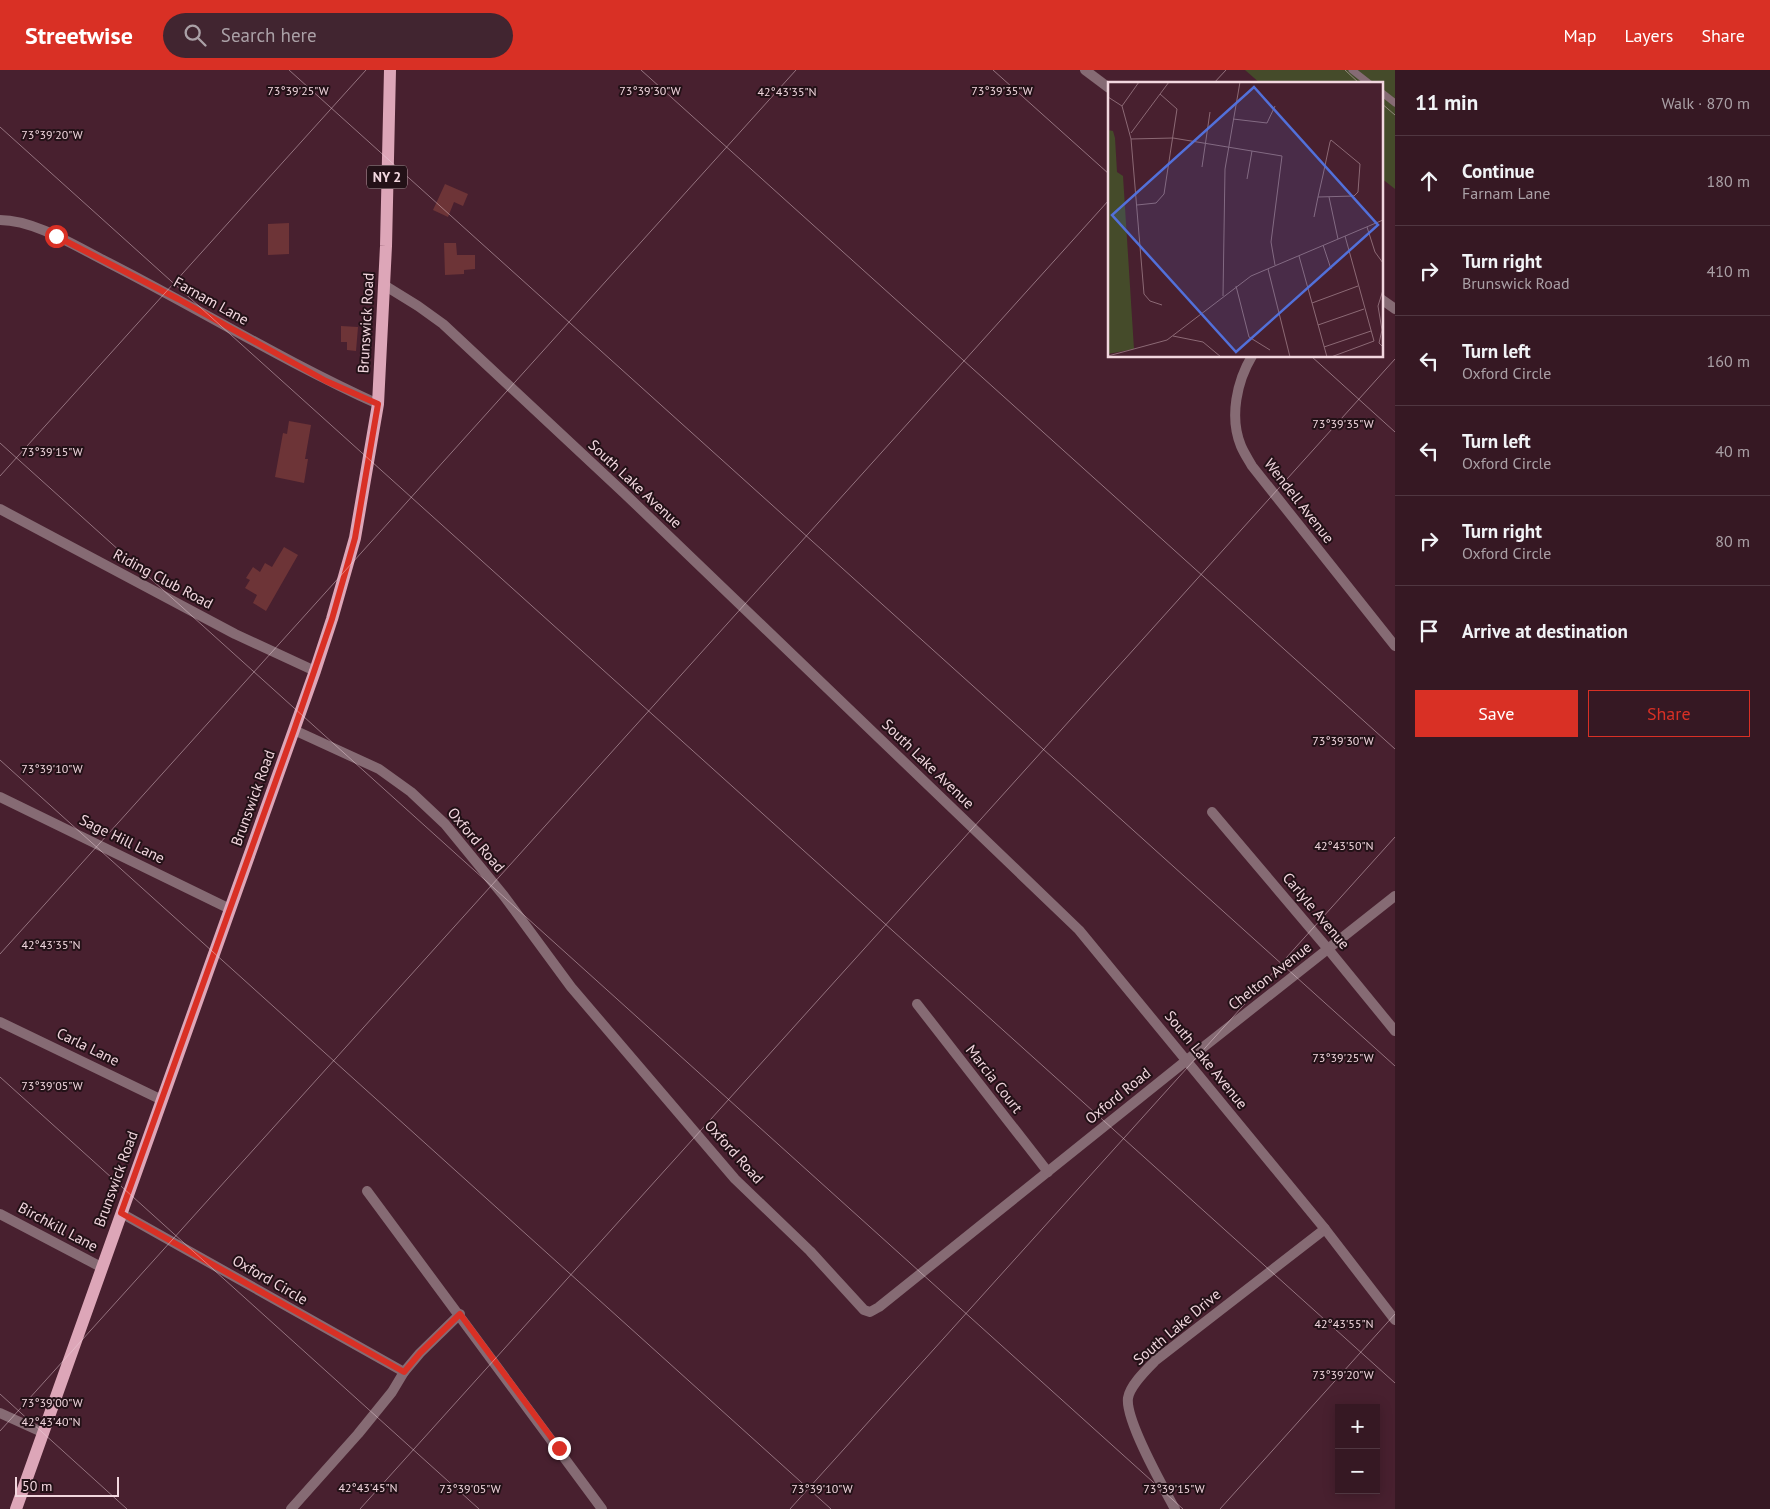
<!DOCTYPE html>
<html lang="en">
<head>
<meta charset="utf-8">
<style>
	:root { --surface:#361823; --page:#412530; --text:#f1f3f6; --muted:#aaa0a6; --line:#503741; --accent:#d93025 }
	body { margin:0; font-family:"PT Sans",sans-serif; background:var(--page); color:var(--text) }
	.controls { position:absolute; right:15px; bottom:15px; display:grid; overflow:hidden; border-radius:0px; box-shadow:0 2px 12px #0003 }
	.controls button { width:45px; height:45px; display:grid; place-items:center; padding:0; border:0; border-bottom:1px solid var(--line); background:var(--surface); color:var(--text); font:25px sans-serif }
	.scale { position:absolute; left:15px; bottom:12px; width:104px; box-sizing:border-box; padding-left:5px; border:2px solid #f2d7df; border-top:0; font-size:14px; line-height:18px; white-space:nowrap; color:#f2d7df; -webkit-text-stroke:4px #231117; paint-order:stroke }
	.stop { position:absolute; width:15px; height:15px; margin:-11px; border:4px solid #d93025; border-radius:50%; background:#fff }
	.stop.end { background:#d93025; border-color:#fff; box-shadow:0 1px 5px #0008 }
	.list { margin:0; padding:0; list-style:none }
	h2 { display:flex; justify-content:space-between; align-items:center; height:65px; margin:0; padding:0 20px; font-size:21px }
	h2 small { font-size:16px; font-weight:400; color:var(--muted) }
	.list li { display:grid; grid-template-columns:32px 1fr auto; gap:15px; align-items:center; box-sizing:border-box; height:90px; padding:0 20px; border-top:1px solid var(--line) }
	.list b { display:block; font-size:19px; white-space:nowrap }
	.list p { margin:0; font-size:16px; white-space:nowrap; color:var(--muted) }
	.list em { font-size:16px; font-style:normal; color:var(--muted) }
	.actions { display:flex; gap:10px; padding:15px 20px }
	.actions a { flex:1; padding:11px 0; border:1px solid var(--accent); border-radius:0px; text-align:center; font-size:18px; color:var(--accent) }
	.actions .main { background:var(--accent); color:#fff }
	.icon { flex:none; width:28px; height:28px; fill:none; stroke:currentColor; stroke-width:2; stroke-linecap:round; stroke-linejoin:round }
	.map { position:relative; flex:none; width:1395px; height:1439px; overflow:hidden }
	header { display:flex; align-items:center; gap:30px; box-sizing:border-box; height:70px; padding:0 25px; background:var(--accent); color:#fff }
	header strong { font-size:24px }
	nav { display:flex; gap:28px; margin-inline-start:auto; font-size:18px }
	.search { width:350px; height:45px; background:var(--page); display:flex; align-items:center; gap:12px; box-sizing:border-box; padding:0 18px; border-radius:28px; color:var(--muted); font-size:19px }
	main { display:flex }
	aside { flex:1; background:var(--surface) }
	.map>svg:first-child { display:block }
</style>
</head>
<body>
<header>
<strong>Streetwise</strong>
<div class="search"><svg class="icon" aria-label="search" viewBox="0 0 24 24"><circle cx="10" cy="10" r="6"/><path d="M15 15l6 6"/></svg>Search here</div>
<nav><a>Map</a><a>Layers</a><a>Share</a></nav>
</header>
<main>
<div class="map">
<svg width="1395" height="1439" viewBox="0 0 1395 1439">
	<rect width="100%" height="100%" fill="#48202f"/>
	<polygon fill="#454b2a" points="1245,0 1395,0 1395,119 1381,108 1381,14 1261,14"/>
	<g fill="#6d3437">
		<polygon points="445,114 468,124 463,136 454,132 448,147 433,140"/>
		<polygon points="289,153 289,184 268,185 268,154"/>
		<polygon points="444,173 456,173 457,185 475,185 475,199 464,200 464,204 445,205"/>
		<polygon points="341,256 358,257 356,281 347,280 347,272 341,272"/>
		<polygon points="289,351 311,355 305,389 308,389 304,413 275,407 283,363 287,364"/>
		<polygon points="284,477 298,485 266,541 253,533 257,525 245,518 250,510 246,508 253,497 260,502 265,493 272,497"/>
	</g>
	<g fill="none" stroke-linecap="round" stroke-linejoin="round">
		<g stroke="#866b74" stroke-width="7">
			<polyline points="1352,0 1370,14"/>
			<polyline points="1381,22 1395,33"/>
		</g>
		<g stroke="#866b74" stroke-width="10">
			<polyline points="1085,0 1109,18"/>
			<path d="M0,150c35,0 77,27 109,43 90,46 176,99 269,141"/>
			<polyline points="1381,229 1395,239"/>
			<path d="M1252,286c-15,25 -23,61 -11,90 3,7 7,13 11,20l143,180"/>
			<polyline points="0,439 235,564 315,601"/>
			<polyline points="294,660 379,699 411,722 445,754 504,826 571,917 735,1109 810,1181 864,1240 870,1242 879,1237 1187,990 1395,826"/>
			<polyline points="0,727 230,839"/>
			<polyline points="1212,742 1328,879 1395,961"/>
			<polyline points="917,934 1048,1102"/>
			<polyline points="0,952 162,1030"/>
			<polyline points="367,1121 602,1439"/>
			<polyline points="121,1143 404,1302"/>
			<polyline points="0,1144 101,1197"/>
			<polyline points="0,1343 44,1363"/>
			<polyline points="291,1439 358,1364 392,1322 404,1302 420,1283 460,1244"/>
			<path d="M1175,1439c-12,-22 -50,-89 -47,-111 2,-13 19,-29 28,-38l169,-131"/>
		</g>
		<polyline stroke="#866b74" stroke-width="10" points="384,215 418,236 443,254 624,423 1079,860 1325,1159 1395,1250"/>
		<polyline stroke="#dda6b8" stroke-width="12" points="16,1439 315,601 332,549 355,468 378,334 386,176 390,0"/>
	</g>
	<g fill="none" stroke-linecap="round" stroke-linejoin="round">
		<polyline stroke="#d93025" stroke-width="6" points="56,166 178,229 326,311 378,334 355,468 332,549 294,660 121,1143 404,1302 420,1283 460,1244 559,1378"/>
	</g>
	<path fill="none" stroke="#f2d7df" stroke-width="1" stroke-opacity="0.45" d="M289,0l1106,996M641,0l754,679M993,0l116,104M1345,0l15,14M1213,14l13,-14M1381,33l14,12M0,57l1395,1256M1311,286l84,76M0,373l1183,1066M0,406l366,-406M0,690l831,749M0,884l796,-884M0,1007l479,432M0,1324l127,115M0,1361l1109,-1231M360,1439l1035,-1150M790,1439l605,-672M1220,1439l175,-195"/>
	<g text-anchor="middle" stroke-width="4" stroke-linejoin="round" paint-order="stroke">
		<rect fill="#231117" stroke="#b49ca3" stroke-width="1" x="367" y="95.5" width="40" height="23" rx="4"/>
		<g font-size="14" font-weight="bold" fill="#f2d7df">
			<text x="387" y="112">NY 2</text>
		</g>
		<g font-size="15" fill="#f2d7df" stroke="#231117">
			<text transform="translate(211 231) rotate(29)" y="5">Farnam Lane</text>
			<text transform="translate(366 253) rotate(-87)" y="5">Brunswick Road</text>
			<text transform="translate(635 414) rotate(43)" y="5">South Lake Avenue</text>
			<text transform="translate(1299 431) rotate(52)" y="5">Wendell Avenue</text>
			<text transform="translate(163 509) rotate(28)" y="5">Riding Club Road</text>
			<text transform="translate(928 694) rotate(44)" y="5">South Lake Avenue</text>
			<text transform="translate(253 728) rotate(-70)" y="5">Brunswick Road</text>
			<text transform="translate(122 769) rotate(26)" y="5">Sage Hill Lane</text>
			<text transform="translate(476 770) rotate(50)" y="5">Oxford Road</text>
			<text transform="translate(1316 841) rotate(50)" y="5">Carlyle Avenue</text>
			<text transform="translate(1270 906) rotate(-38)" y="5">Chelton Avenue</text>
			<text transform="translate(88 977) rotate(26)" y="5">Carla Lane</text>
			<text transform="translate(1206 990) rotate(51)" y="5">South Lake Avenue</text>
			<text transform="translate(994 1009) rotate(52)" y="5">Marcia Court</text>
			<text transform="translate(1118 1026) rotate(-39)" y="5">Oxford Road</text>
			<text transform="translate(734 1082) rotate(48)" y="5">Oxford Road</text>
			<text transform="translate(116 1109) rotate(-70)" y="5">Brunswick Road</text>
			<text transform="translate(58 1157) rotate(28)" y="5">Birchkill Lane</text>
			<text transform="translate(270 1210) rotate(30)" y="5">Oxford Circle</text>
			<text transform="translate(1177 1257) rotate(-40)" y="5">South Lake Drive</text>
		</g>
	</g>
	<g transform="translate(1108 12)">
		<rect width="275" height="275" fill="#48202f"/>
		<path d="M0,48l5,1 2,7 2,34 6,4 11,173 -26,5z" fill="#454b2a"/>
		<path fill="none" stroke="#8c6975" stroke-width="1" d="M0,15l14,9M14,24l9,33 13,155 6,7 12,4M14,24l17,-24M125,37l34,4 8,-17M23,51l38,-51M23,57l42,-1 109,18 -11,86 4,23M94,85l8,-55M139,97l5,-28M221,115l9,42M29,123l19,-2 8,-9 13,-85 -17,-15M206,135l4,-20 5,-22 7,-33 1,-2 29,24 -2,28 -4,4 -36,1M259,145l8,25 8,11M215,163l8,24M191,174l28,101M160,187l22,88M128,204l13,51 21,13M275,208l-5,16 4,24 -3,13 4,4M115,214l2,-127 15,-87M204,221l46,-17M210,243l46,-16M65,254l30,6 18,15M216,265l47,-16M0,274l59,-16 84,-64 132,-56M223,275l43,-16 -29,-105"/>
		<path fill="#5270da" fill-opacity="0.15" stroke="#5270da" stroke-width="2.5" d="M146,5l124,138 -142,127 -124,-137z"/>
		<rect width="275" height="275" fill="none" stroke="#f2d7df" stroke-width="2.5"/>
	</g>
	<g font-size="12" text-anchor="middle" fill="#f2d7df" stroke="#231117" stroke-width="4" stroke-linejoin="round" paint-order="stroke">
		<text x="650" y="25">73°39'30"W</text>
		<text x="298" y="25">73°39'25"W</text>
		<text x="1002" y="25">73°39'35"W</text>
		<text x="787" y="26">42°43'35"N</text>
		<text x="52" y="69">73°39'20"W</text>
		<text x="1343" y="358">73°39'35"W</text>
		<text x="52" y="386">73°39'15"W</text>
		<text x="1343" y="675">73°39'30"W</text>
		<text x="52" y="703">73°39'10"W</text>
		<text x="1344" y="780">42°43'50"N</text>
		<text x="51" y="879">42°43'35"N</text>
		<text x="1343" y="992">73°39'25"W</text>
		<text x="52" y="1020">73°39'05"W</text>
		<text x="1344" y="1258">42°43'55"N</text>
		<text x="1343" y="1309">73°39'20"W</text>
		<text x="52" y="1337">73°39'00"W</text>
		<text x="51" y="1356">42°43'40"N</text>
		<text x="368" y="1422">42°43'45"N</text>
		<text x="470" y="1423">73°39'05"W</text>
		<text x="822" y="1423">73°39'10"W</text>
		<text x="1174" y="1423">73°39'15"W</text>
	</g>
</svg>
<div class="controls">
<button>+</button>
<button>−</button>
</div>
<div class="scale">50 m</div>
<div class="stop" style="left:56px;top:166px"></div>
<div class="stop end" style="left:559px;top:1378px"></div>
</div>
<aside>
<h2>11 min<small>Walk · 870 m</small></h2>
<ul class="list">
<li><svg class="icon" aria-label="ahead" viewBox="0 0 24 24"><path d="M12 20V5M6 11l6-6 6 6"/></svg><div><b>Continue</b><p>Farnam Lane</p></div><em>180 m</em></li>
<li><svg class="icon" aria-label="right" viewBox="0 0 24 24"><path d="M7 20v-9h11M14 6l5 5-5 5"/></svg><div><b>Turn right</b><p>Brunswick Road</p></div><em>410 m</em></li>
<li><svg class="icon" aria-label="left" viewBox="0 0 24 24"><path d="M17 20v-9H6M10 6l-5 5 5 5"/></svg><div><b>Turn left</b><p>Oxford Circle</p></div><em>160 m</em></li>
<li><svg class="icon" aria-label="left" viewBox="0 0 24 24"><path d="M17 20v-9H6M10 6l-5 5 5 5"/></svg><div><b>Turn left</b><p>Oxford Circle</p></div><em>40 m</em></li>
<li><svg class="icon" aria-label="right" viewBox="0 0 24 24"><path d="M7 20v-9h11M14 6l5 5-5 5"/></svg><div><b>Turn right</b><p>Oxford Circle</p></div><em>80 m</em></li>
<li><svg class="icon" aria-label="arrive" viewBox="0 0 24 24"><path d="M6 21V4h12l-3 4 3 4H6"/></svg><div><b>Arrive at destination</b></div></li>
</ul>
<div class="actions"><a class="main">Save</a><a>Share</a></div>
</aside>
</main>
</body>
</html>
